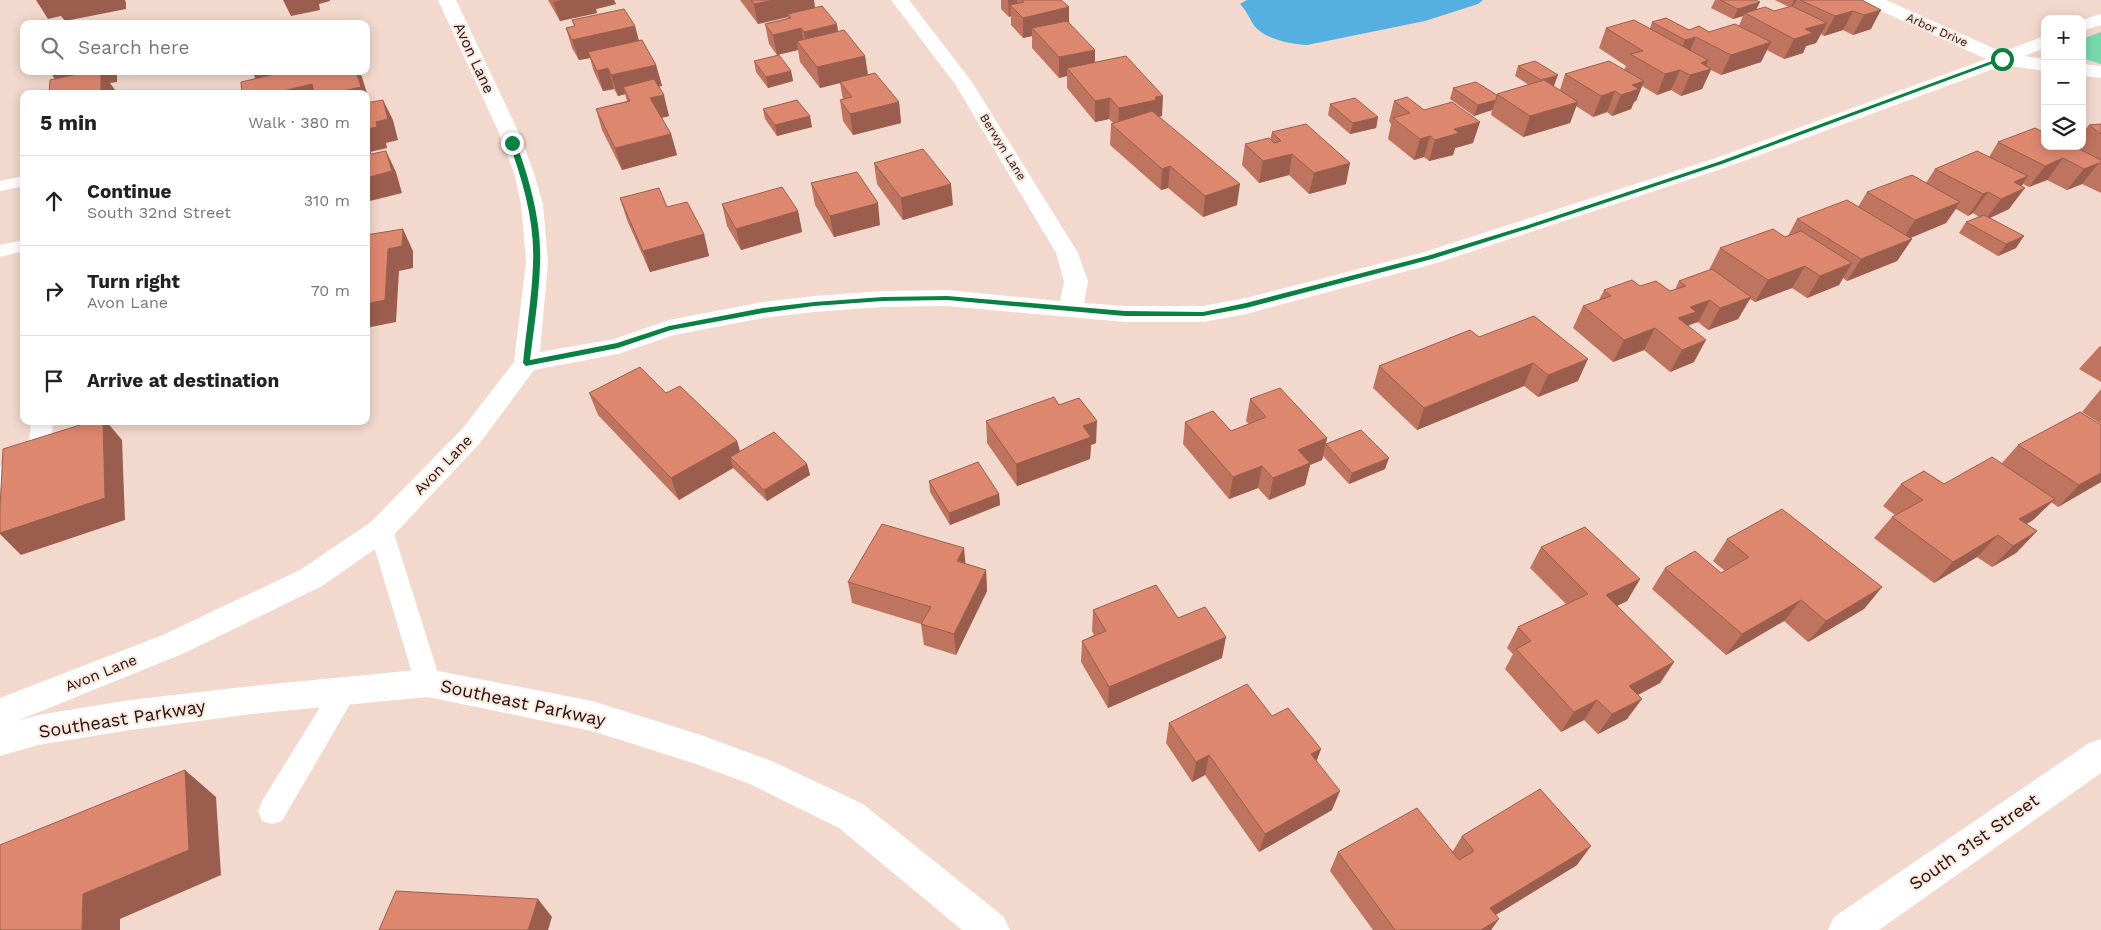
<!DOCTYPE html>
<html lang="en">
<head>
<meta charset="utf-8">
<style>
	:root { --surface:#fff; --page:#f2f2f2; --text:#222; --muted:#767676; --line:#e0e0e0 }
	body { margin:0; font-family:"Work Sans",sans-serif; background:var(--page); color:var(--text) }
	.controls { position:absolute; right:15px; top:15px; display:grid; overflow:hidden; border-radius:10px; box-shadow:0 2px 12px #0003 }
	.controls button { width:45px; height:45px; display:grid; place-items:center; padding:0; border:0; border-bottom:1px solid var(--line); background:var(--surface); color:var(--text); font:25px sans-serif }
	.stop { position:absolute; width:15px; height:15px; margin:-11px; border:4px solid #0b8043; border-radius:50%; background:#fff }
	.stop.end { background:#0b8043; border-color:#fff; box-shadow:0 1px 5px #0008 }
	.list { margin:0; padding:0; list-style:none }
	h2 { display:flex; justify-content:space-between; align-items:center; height:65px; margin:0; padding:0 20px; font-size:21px }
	h2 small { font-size:16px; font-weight:400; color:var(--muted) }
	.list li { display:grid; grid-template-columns:32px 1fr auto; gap:15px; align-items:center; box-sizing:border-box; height:90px; padding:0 20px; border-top:1px solid var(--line) }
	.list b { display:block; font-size:19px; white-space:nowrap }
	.list p { margin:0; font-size:16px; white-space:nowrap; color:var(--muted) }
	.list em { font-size:16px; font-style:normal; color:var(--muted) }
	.icon { flex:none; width:28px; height:28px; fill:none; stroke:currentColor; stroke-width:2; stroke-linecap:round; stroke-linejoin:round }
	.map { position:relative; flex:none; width:2101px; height:930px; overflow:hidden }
	.search { position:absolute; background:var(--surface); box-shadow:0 2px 12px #0003; left:20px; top:20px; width:350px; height:55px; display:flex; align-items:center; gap:12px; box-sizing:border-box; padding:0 18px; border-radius:10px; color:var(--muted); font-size:19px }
	.panel { position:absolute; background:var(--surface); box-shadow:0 2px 12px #0003; left:20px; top:90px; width:350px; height:335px; border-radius:10px }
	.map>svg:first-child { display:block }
</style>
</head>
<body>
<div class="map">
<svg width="2101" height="930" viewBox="0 0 2101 930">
	<rect width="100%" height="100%" fill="#f3d8cd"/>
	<polygon fill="#78d8ae" points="2101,32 2101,64 2082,58 2082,39"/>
	<path fill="#55afe1" d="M1247,0h236l-5,4 -53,17 -118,24c-17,-1 -44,-6 -54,-21 -4,-7 -7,-14 -13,-20z"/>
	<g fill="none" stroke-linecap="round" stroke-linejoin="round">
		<g fill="#fff" fill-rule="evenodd">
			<polygon points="24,176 24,186 0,191 0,181"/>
			<polygon points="24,240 24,251 0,257 0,245"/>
			<polygon points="31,421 53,421 51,444 48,450 8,486 0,488 0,467 29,441"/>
			<polygon points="381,521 389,524 393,530 441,683 437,691 428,694 419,691 415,683 369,530 373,524"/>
			<polygon points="344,679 353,683 357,691 353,699 282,821 272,824 262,821 258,811 262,801 335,683"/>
		</g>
		<g fill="#fff" fill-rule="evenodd">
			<polygon points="438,0 456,0 519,133 534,173 543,204 548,262 540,352 614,339 669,320 763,302 814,296 883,291 947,290 1060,301 1064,281 1056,253 955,84 891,0 909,0 972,82 1078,253 1088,281 1084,303 1125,306 1203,306 1246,298 1421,253 1713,159 1986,59 1866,4 1863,0 1886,0 2002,52 2045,36 2045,48 2024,56 2045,59 2045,71 2004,65 1727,167 1437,263 1246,314 1203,322 1125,322 947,306 883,307 814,312 763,318 674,335 618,354 534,370 480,443 391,538 322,586 187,652 17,721 38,715 130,700 252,686 428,669 592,701 698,734 774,762 863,804 1004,917 1010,930 962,930 839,828 750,784 696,764 592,731 428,697 252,714 130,730 38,745 0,756 0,698 165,634 300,570 371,522 462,429 514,362 526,262 521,204 514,173 499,133"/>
			<polygon points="2101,14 2101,25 2082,31 2082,20"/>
			<polygon points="2082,64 2101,66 2101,78 2082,76"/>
			<polygon points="2101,739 2101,773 1879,930 1828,930 1834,917 2089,743"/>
		</g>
	</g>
	<g fill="#be745f">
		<polygon points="548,0 614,0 616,4 596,9 597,13 560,21"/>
		<polygon points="740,0 814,0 815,8 838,32 865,56 868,75 899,102 901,123 853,135 843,121 840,100 843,100 840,83 820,88 800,62 798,50 777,55 769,44 765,24 788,18 788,17 758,24"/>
		<polygon points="1001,0 1061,0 1069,7 1069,22 1095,62 1162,116 1159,117 1237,205 1203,217 1168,188 1161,190 1110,145 1111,124 1113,123 1109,119 1095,122 1067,88 1067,76 1059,78 1032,48 1032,36 1023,38 1011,25 1011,16 1009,17 1001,9"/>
		<polygon points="1715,0 1756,0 1756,10 1774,11 1789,7 1775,0 1862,0 1871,29 1853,35 1843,30 1824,36 1821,34 1816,43 1806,46 1803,53 1784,59 1767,50 1761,62 1721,75 1711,70 1702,89 1681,96 1671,90 1657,95 1642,86 1636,101 1634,102 1631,109 1612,116 1607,112 1593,117 1576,106 1570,123 1523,137 1491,115 1492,110 1474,116 1450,99 1453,88 1497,95 1497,94 1529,85 1515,76 1518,66 1554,86 1553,86 1560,90 1565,74 1624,70 1626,66 1599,48 1606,28 1650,28 1652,22 1689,30 1709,32 1739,26 1743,16 1733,19 1711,8"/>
		<polygon points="572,20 635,26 639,41 656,65 662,86 659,86 669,116 662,118 671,134 677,155 622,170 602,130 596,109 627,101 625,94 618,96 614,89 603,91 594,72 590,58 579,60 572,48 566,28 574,26"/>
		<polygon points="754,61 791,71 793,81 768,88 756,72"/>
		<polygon points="1394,101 1424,110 1473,143 1455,148 1453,155 1429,161 1424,157 1414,160 1388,139 1391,124 1389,121"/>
		<polygon points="1330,104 1378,117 1376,128 1350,134 1328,115"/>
		<polygon points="763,109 812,127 777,136 765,119"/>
		<polygon points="2101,124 2101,193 2082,184 2067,190 2047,180 2029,187 2023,184 2009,209 1990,218 2016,248 1998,256 1959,233 1966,222 1979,217 1973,213 1968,216 1956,209 1946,223 1910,238 1912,239 1897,261 1847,281 1843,278 1839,285 1807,298 1792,288 1755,302 1750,299 1738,319 1708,330 1698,322 1689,325 1688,326 1694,362 1670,372 1644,350 1613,362 1573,328 1583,306 1599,300 1604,290 1640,286 1670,291 1675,290 1679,281 1709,270 1720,248 1785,237 1788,236 1797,219 1858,207 1867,192 1926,183 1935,169 1989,157 1998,142 2076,148 2074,146 2082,146 2082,133 2089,125"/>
		<polygon points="1272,132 1346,184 1309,194 1289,175 1259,183 1242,165 1245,144 1270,140"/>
		<polygon points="874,163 953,205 903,220 877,184"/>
		<polygon points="811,183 880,225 834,237 815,205"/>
		<polygon points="620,198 667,207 704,234 709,256 650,272 627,220"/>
		<polygon points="722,204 798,211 802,232 741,250 727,226"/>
		<polygon points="1479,337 1578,381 1538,397 1524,386 1417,430 1373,388 1379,366"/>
		<polygon points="2101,346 2101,382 2079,369 2099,347"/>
		<polygon points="2101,389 2101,424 2082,412"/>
		<polygon points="589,393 666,393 737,441 740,451 807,464 810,475 767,501 733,468 679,500 598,415"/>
		<polygon points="1250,399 1327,438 1326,444 1385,469 1349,484 1323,456 1322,460 1310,465 1305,485 1269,500 1258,488 1229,499 1183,444 1185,422 1231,431 1249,424 1246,421"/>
		<polygon points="1059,405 1096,443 1091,445 1090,459 1017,486 987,443 986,421"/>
		<polygon points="2101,425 2101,482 2058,507 2051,502 2033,520 2027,524 2037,531 2016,553 1992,567 1977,557 1934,583 1874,538 1892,517 1895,515 1883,506 1901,484 1944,484 2002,463 2018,445"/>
		<polygon points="929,481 999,494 1000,505 950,525 930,492"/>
		<polygon points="1727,539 1882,587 1864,609 1808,642 1784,621 1726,655 1652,589 1665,568 1721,573 1725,571 1713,561"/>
		<polygon points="1541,547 1640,579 1627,601 1617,606 1674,662 1660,683 1638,695 1627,719 1598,734 1584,720 1561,732 1505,669 1513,654 1507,648 1518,627 1566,604 1530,568"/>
		<polygon points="986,570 987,591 956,655 924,645 921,624 852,603 848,582"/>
		<polygon points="1093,610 1178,618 1222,658 1108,708 1081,662 1082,641 1094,635 1092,631"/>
		<polygon points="1272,716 1321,749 1316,761 1332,810 1259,852 1205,775 1192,782 1166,743 1169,723"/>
		<polygon points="1462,836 1577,865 1495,915 1491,930 1373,930 1330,871 1338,852 1453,851"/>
	</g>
	<g fill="#9b5e4e">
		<polygon points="36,0 125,0 126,3 126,9 65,21 61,16 48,19"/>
		<polygon points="283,0 330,0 330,1 319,4 320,10 291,16"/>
		<polygon points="561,0 614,0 616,4 596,9 597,13 560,21 553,2"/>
		<polygon points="774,0 814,0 815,11 788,14 788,17 758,24 754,4"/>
		<polygon points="1008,0 1017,0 1018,13 1010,5 1011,16 1009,17"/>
		<polygon points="1794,0 1797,0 1793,6 1791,7"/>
		<polygon points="1760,2 1755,12 1745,13 1743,16 1733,19 1738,9"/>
		<polygon points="1069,7 1069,27 1032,28 1032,36 1023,38 1023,18"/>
		<polygon points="1881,10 1871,29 1853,35 1864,15"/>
		<polygon points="1853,11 1843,30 1824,36 1835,16"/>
		<polygon points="1827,23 1816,43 1806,46 1803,53 1784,59 1794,39 1805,29"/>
		<polygon points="837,24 840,44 807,52 804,32"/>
		<polygon points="635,26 640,46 588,52 590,58 579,60 572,40"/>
		<polygon points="801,28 805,48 797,41 798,50 777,55 773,35"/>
		<polygon points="1696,37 1687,57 1677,60 1685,40"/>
		<polygon points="1771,42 1761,62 1721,75 1731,55"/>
		<polygon points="1095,50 1095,70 1067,68 1067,76 1059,78 1059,57"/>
		<polygon points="865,56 868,76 820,88 817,67"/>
		<polygon points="1708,60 1704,71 1711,69 1702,89 1681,96 1690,75 1701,63"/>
		<polygon points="656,65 662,86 626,94 623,87 625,94 618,96 611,75"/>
		<polygon points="608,68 614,89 603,91 597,71"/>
		<polygon points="1680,70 1671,90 1657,95 1665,74"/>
		<polygon points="53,71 117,71 117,82 110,83 115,90 115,94 64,92 50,72"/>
		<polygon points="254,71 353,71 263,92 252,72"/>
		<polygon points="356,71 359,71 362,77 371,107 366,108 366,94 330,94"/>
		<polygon points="791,71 793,81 768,88 766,77"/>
		<polygon points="1558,75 1554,86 1538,91 1541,80"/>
		<polygon points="1644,81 1636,101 1634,102 1631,109 1612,116 1621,95 1632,85"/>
		<polygon points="312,84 316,94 270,94"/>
		<polygon points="1615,91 1607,112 1593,117 1601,96"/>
		<polygon points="664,95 669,116 656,119 650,98"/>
		<polygon points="1163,96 1162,116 1118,129 1119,108 1155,97"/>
		<polygon points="1110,98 1109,119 1095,122 1095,101"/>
		<polygon points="383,100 393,120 398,140 386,143 387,148 370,152 379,169 386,151 396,172 402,193 366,202 366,129 376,122"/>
		<polygon points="1496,100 1492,110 1474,116 1478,105"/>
		<polygon points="899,102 901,123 853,135 850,114"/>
		<polygon points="1578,102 1570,123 1523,137 1530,116"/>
		<polygon points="810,116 812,127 777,136 775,125"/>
		<polygon points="1378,117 1376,128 1350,134 1353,123"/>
		<polygon points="1480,122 1473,143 1455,148 1453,155 1429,161 1435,140 1454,129"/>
		<polygon points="671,134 677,155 622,170 615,148"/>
		<polygon points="1430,136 1424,157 1414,160 1420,139"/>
		<polygon points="1292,154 1289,175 1259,183 1263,161"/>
		<polygon points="2063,158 2047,180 2029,187 2045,166"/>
		<polygon points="1350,163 1346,184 1309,194 1314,173"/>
		<polygon points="2099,163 2082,184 2067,190 2084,169"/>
		<polygon points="1170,166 1168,188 1161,190 1162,169"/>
		<polygon points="2028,176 2018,191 2025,188 2009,209 1985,220 2001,199 2014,182"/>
		<polygon points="951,184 953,205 903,220 901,198"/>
		<polygon points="1240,184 1237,205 1203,217 1205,196"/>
		<polygon points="1988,192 1973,213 1968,216 1983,194"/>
		<polygon points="1960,202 1946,223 1901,242 1915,220"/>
		<polygon points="878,203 880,225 834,237 830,216"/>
		<polygon points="798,211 802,232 741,250 736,229"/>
		<polygon points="403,229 413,251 413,268 399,271 396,322 366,328 366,304 388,249"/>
		<polygon points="704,234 709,256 650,272 643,251"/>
		<polygon points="2024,236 2016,248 1998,256 2006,244"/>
		<polygon points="1912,239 1897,261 1847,281 1861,259"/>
		<polygon points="1852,263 1839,285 1807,298 1820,276"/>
		<polygon points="1805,266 1792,288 1755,302 1768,280"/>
		<polygon points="1751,297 1738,319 1708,330 1720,308"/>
		<polygon points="1710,300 1698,322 1689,325 1685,334 1678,318 1690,307"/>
		<polygon points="1655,328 1644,350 1613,362 1624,340"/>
		<polygon points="1706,340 1694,362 1670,372 1682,350"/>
		<polygon points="1588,359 1578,381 1538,397 1548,375"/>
		<polygon points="1533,363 1524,386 1417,430 1424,408"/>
		<polygon points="103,421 106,421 122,440 125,520 21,555 0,534 0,533"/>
		<polygon points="1097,421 1096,443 1091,445 1090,459 1017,486 1016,464 1083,426"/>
		<polygon points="1327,438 1322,460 1310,465 1305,485 1269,500 1273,478 1298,450"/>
		<polygon points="737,441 743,463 730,457 733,468 679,500 671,478"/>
		<polygon points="1389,458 1385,469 1349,484 1352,473"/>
		<polygon points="807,464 810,475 767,501 764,490"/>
		<polygon points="1262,466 1258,488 1229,499 1233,477"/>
		<polygon points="2101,473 2101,482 2058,507 2079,485"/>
		<polygon points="999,494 1000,505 950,525 949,513"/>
		<polygon points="2055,499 2033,520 2003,538 2019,519"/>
		<polygon points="2037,531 2016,553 1992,567 2013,546"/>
		<polygon points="1998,535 1977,557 1934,583 1953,562"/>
		<polygon points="964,548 966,569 957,561"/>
		<polygon points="986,570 987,591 956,655 954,634"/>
		<polygon points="1640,579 1627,601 1594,617 1606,595"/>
		<polygon points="1882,587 1864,609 1808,642 1826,621"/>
		<polygon points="1801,600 1784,621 1726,655 1742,634"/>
		<polygon points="1226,637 1222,658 1108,708 1109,687"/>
		<polygon points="1674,662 1660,683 1615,707 1629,686"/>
		<polygon points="1642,699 1627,719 1598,734 1612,714"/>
		<polygon points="1597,700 1584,720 1561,732 1574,712"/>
		<polygon points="1321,749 1314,768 1311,754"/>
		<polygon points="1209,755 1205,775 1192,782 1196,762"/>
		<polygon points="185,770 216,797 221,875 120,919 120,930 82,930 83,894"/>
		<polygon points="1340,791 1332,810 1259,852 1265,834"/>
		<polygon points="1591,846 1577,865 1478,926 1490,908"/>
		<polygon points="538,899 552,917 548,930 528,930"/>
		<polygon points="1499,919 1491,930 1481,930"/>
	</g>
	<g fill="#dd876f" stroke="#9b5e4e">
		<polygon points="751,0 774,0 754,4"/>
		<polygon points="1022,0 1061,0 1069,7 1023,18 1010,5 1024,2"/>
		<polygon points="1720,0 1756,0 1760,2 1738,9"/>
		<polygon points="1800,0 1862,0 1881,10 1864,15 1853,11 1835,16"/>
		<polygon points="822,6 837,24 804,32 801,28 773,35 765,24 791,18 788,14"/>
		<polygon points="1792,6 1827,23 1805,29 1813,33 1794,39 1745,13 1765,7 1774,11"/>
		<polygon points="624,9 635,26 572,40 566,28 575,26 572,20"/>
		<polygon points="1666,18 1689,30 1699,26 1709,32 1735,24 1771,42 1731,55 1696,37 1685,40 1652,22"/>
		<polygon points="1634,20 1708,60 1701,63 1711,69 1690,75 1680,70 1665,74 1630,54 1643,51 1606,28"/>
		<polygon points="1067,21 1095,50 1059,57 1032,28"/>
		<polygon points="844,30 865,56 817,67 797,41"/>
		<polygon points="642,40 656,65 611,75 608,68 597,71 588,52"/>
		<polygon points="779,55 791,71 766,77 754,61"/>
		<polygon points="1126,56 1163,96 1155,97 1156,100 1119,108 1110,98 1095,101 1067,68"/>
		<polygon points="1535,61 1558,75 1541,80 1518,66"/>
		<polygon points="1609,61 1644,81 1632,85 1639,89 1621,95 1615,91 1601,96 1565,74"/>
		<polygon points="91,71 101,71 101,94 49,94 50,80"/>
		<polygon points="288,71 356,71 361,87 330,94 314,94 312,84 270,94 242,94 241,82"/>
		<polygon points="875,73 899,102 850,114 840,100 852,97 840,82"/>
		<polygon points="654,79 664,95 650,98 671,134 615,148 596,109 630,101 623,87"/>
		<polygon points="1544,80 1578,102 1530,116 1497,94"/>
		<polygon points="1476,82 1497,95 1496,100 1478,105 1453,88"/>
		<polygon points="1407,97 1424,110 1452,102 1480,122 1454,129 1459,133 1435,140 1430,136 1420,139 1393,118 1410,113 1394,101"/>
		<polygon points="1355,98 1378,117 1353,123 1330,104"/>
		<polygon points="383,100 388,119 376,122 377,127 366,129 366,103"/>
		<polygon points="797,100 810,116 775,125 763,109"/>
		<polygon points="1152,111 1240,184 1205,196 1170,166 1162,169 1111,124"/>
		<polygon points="1306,124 1350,163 1314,173 1292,154 1263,161 1245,144 1269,138 1274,143 1281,141 1272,132"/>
		<polygon points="2101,124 2101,134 2089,125"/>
		<polygon points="2035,128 2045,133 2045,146 2073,146 2101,160 2101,164 2099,163 2084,169 2063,158 2045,166 1998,142"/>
		<polygon points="368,148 371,154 386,151 392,171 366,178 366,149"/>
		<polygon points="923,149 951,184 901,198 874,163"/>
		<polygon points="1977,151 2028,176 2014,182 2025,188 2001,199 1988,192 1983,194 1935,169"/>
		<polygon points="857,172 878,203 830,216 811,183"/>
		<polygon points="1912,175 1960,202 1915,220 1867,192"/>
		<polygon points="782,187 798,211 736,229 722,204"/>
		<polygon points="659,188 667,207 687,202 704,234 643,251 620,198"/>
		<polygon points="1847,200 1912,239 1861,259 1797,219"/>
		<polygon points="1984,215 2024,236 2006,244 1966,222"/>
		<polygon points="403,229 402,246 388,249 385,300 366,304 366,235"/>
		<polygon points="1773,229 1785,237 1801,231 1852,263 1820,276 1805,266 1768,280 1720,248"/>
		<polygon points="1712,269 1751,297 1720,308 1710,300 1690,307 1696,312 1678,318 1706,340 1682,350 1655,328 1624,340 1583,306 1611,296 1604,290 1632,280 1640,286 1656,281 1670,291 1686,286 1679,281"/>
		<polygon points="1534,316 1588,359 1548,375 1533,363 1424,408 1379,366 1470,330 1479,337"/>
		<polygon points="640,367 666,393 680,386 737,441 671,478 589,393"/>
		<polygon points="1280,388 1327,438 1298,450 1310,463 1273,478 1262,466 1233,477 1185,422 1213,411 1231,431 1266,417 1250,399"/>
		<polygon points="1054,397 1059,405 1079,398 1097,421 1083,426 1091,437 1016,464 986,421"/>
		<polygon points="2080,412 2101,425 2101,473 2079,485 2018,445"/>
		<polygon points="93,421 103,421 105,498 0,533 0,508 3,449"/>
		<polygon points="1361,430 1389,458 1352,473 1326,444"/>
		<polygon points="774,432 807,464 764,490 730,457"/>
		<polygon points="1992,457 2055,499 2019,519 2037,531 2013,546 1998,535 1953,562 1892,517 1923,500 1901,484 1924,471 1944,484"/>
		<polygon points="978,462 999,494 949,513 929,481"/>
		<polygon points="1782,509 1882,587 1826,621 1801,600 1742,634 1665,568 1695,551 1721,573 1749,557 1727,539"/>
		<polygon points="882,524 964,548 957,561 986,570 954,634 921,624 931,607 848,582"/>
		<polygon points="1585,527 1640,579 1606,595 1674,662 1629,686 1642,699 1612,714 1597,700 1574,712 1516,649 1531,641 1518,627 1588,594 1541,547"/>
		<polygon points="1156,585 1178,618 1205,607 1226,637 1109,687 1082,641 1106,631 1093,610"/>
		<polygon points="1247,684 1272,716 1288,708 1321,749 1311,754 1340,791 1265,834 1209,755 1196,762 1169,723"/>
		<polygon points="185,770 189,850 83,894 82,930 0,930 0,845"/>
		<polygon points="1540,789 1591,846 1490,908 1499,919 1481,930 1395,930 1338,852 1417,808 1459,860 1474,851 1462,836"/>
		<polygon points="396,891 538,899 528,930 379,930"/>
	</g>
	<path fill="#0b8043" d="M2000,58l5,1 -283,105 -192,64 -98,31 -186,49 -43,8h-78l-178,-16 -64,1 -69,5 -51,7 -92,17 -53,18 -92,18 -3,-3c3,-33 9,-66 10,-99 2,-41 -10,-83 -24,-121l3,-2 4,2c14,37 26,81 24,121 -1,32 -6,64 -10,96l87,-17 52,-17 94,-18 51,-6 69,-5 64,-1 178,15 78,1 43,-9 181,-47 98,-30 193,-64z"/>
	<g text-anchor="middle" stroke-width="4" stroke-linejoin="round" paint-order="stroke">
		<g font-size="12" fill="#1c130f" stroke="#fce6dd">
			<text transform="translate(1937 30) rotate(24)" y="4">Arbor Drive</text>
			<text transform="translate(1003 147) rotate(58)" y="4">Berwyn Lane</text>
		</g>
		<g font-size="15" fill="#1c130f" stroke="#fce6dd">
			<text transform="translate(474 58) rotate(65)" y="5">Avon Lane</text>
			<text transform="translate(443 465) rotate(-46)" y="5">Avon Lane</text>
			<text transform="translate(101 673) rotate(-22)" y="5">Avon Lane</text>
		</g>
		<g font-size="18" fill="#1c130f" stroke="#fce6dd">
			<text transform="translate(523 703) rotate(12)" y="6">Southeast Parkway</text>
			<text transform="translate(122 719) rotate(-9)" y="6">Southeast Parkway</text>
			<text transform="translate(1974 842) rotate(-35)" y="6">South 31st Street</text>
		</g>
	</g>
</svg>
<div class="controls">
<button>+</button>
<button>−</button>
<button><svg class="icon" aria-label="layers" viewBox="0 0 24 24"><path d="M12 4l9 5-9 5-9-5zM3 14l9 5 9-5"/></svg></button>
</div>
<div class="stop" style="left:2002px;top:59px"></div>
<div class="stop end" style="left:512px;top:143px"></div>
<div class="search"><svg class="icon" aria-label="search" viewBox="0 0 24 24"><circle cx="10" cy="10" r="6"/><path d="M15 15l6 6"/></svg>Search here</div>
<section class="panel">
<h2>5 min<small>Walk · 380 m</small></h2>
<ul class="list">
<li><svg class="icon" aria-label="ahead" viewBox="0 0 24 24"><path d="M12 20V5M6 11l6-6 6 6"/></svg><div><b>Continue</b><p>South 32nd Street</p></div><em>310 m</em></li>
<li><svg class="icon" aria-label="right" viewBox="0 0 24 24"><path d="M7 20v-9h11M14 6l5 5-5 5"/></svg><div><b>Turn right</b><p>Avon Lane</p></div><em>70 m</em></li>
<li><svg class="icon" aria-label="arrive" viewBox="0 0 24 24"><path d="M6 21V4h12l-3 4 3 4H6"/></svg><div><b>Arrive at destination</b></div></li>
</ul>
</section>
</div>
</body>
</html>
